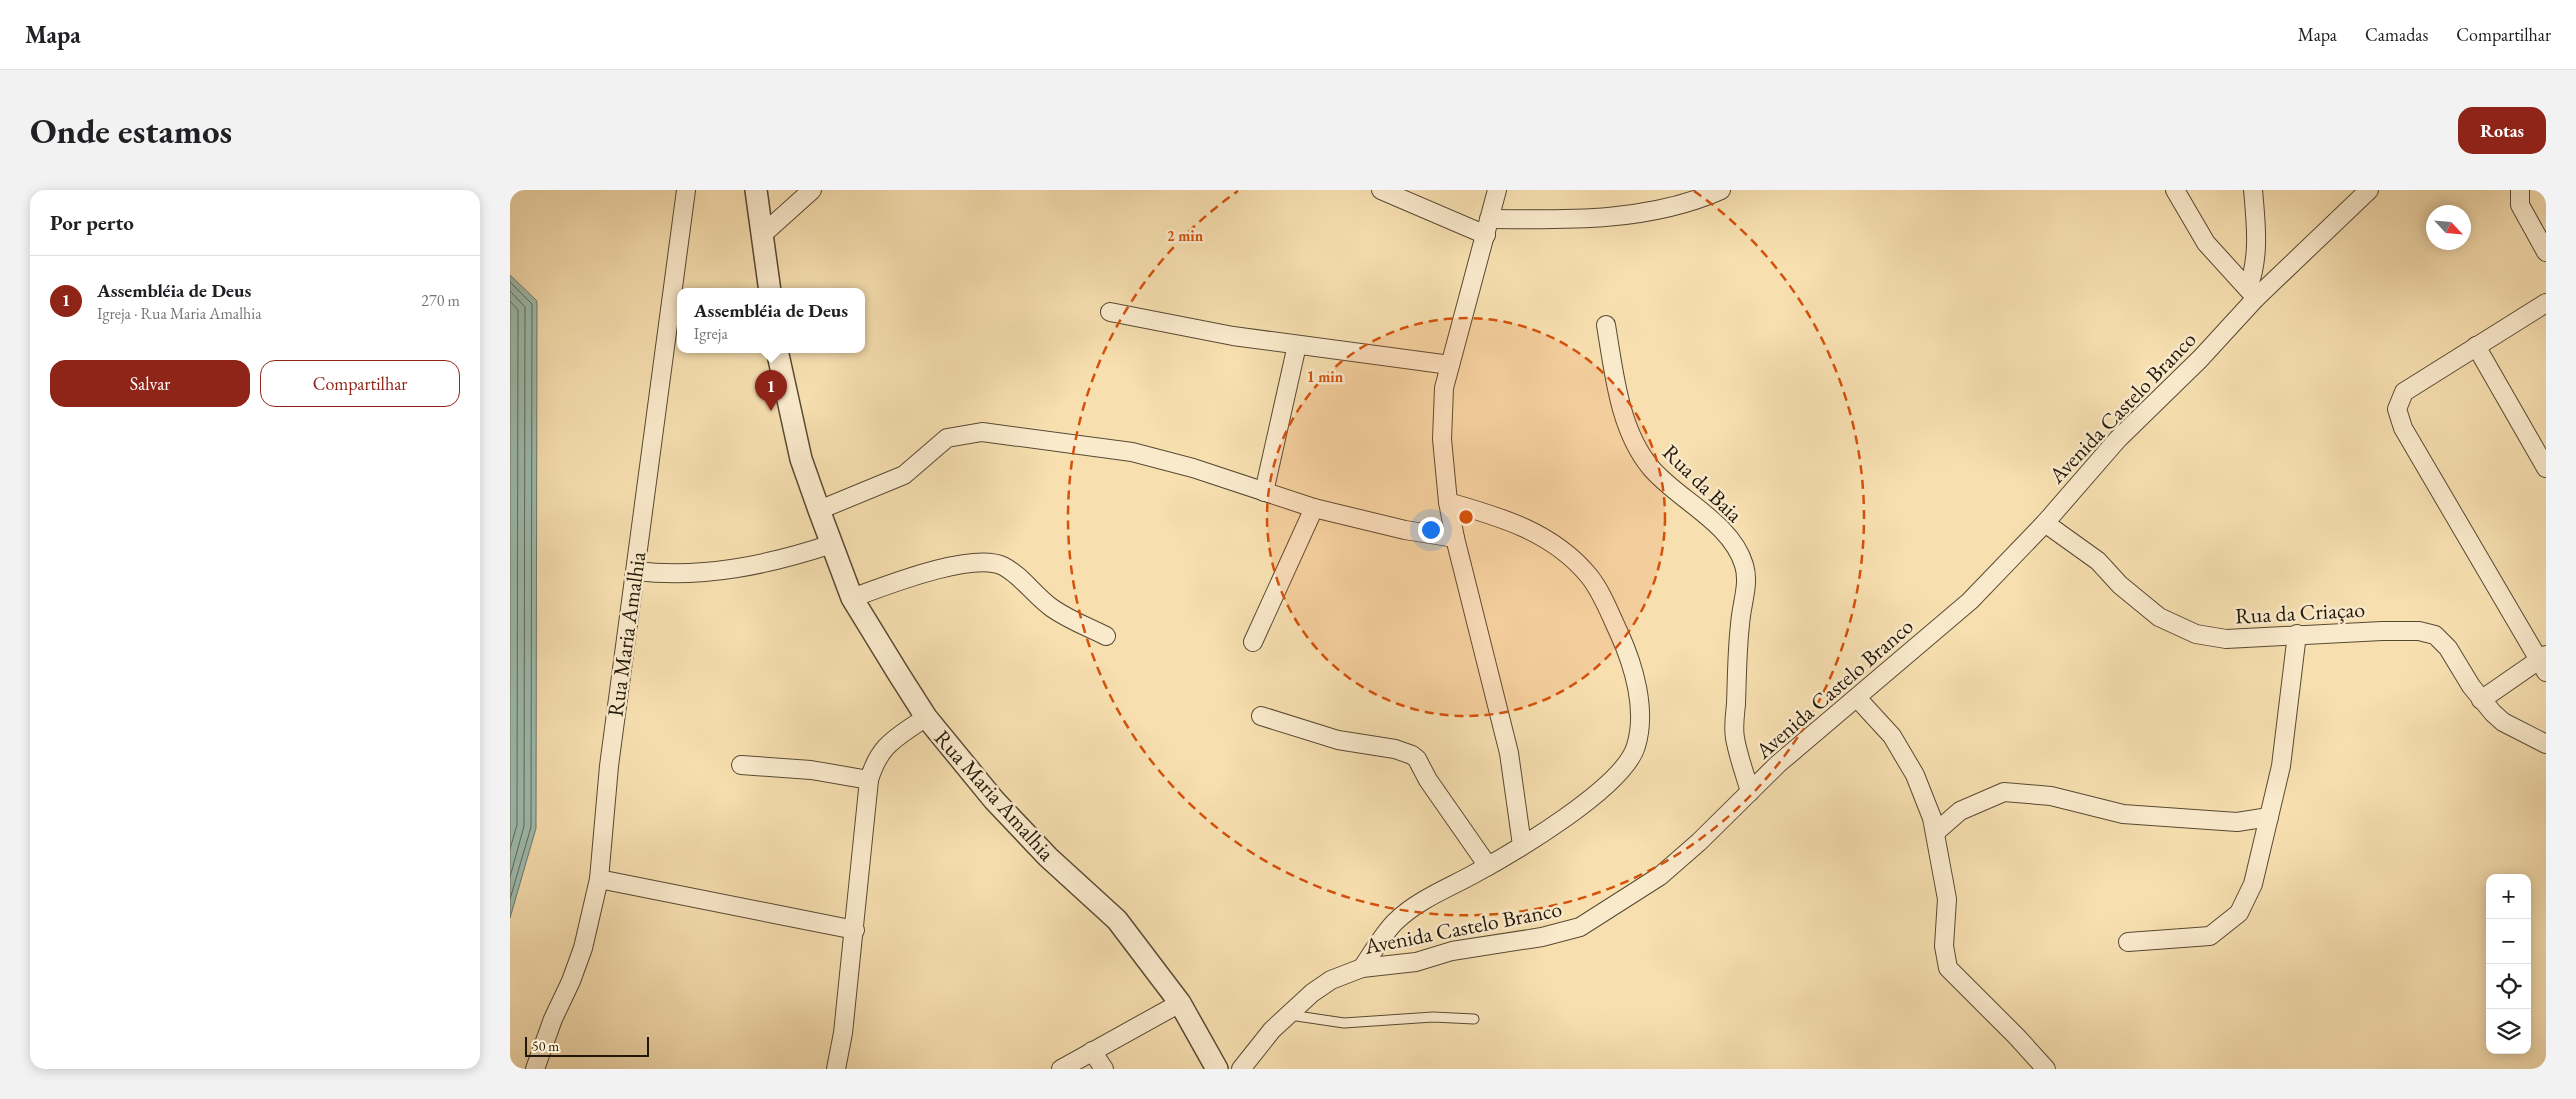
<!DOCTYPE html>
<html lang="pt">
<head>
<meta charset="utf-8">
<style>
	:root { --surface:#fff; --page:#f2f2f2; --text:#202124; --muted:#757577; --line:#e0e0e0; --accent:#8f2418 }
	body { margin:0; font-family:"EB Garamond",serif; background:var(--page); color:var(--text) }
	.controls { position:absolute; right:15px; bottom:15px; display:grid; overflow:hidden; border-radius:10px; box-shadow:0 2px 12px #0003 }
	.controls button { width:45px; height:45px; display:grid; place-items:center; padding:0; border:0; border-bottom:1px solid var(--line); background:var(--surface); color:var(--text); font:25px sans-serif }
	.compass { position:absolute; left:1916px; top:15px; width:45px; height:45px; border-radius:50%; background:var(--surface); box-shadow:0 2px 12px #0003; rotate:116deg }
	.scale { position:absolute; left:15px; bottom:12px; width:124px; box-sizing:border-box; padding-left:5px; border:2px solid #221809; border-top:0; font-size:14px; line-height:18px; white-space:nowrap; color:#221809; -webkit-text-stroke:4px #faeacc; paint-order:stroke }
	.you { position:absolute; left:920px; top:339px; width:18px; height:18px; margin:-12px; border:4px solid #fff; border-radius:50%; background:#1a73e8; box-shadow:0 0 0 8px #1a73e833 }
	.badge { display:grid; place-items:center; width:32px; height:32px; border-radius:50%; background:var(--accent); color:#fff; font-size:16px; font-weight:700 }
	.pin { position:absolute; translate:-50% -41px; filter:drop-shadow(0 1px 2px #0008) }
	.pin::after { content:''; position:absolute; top:26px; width:18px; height:15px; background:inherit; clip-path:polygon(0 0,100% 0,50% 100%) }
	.popup { position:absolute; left:167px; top:98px; width:188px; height:65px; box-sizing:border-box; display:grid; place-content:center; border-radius:10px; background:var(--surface); filter:drop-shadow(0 1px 4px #0005); font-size:16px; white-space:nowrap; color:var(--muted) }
	.popup b { font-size:19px; color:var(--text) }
	.popup::after { content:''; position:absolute; left:50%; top:100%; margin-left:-10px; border:10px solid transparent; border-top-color:var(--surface) }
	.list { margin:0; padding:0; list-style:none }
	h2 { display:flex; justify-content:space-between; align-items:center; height:65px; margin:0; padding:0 20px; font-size:21px }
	h2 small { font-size:16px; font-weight:400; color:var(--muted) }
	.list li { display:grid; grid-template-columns:32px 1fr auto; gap:15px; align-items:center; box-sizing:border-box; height:90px; padding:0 20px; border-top:1px solid var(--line) }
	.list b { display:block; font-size:19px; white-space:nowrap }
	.list p { margin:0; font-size:16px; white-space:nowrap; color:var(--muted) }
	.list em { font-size:16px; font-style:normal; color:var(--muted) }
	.actions { display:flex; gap:10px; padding:15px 20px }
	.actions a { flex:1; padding:11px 0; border:1px solid var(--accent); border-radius:15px; text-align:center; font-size:18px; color:var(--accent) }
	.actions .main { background:var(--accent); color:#fff }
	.icon { flex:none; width:28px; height:28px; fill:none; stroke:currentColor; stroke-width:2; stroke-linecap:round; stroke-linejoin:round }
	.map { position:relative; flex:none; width:2036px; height:879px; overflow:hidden; border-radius:15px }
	header { display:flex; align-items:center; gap:30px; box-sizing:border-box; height:70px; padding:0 25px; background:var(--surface); border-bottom:1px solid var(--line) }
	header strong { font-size:24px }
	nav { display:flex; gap:28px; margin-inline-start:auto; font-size:18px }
	.intro { display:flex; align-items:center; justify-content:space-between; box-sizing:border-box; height:120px; padding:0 30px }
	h1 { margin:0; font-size:35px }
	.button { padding:12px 22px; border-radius:15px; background:var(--accent); color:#fff; font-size:18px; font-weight:700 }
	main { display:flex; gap:30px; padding:0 30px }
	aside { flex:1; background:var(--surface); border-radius:15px; box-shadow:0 2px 12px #0003 }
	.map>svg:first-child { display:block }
</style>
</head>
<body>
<header>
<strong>Mapa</strong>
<nav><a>Mapa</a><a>Camadas</a><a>Compartilhar</a></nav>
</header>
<div class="intro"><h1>Onde estamos</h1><a class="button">Rotas</a></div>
<main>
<aside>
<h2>Por perto<small></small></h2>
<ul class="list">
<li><span class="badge">1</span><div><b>Assembléia de Deus</b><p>Igreja · Rua Maria Amalhia</p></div><em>270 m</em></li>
</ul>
<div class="actions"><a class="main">Salvar</a><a>Compartilhar</a></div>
</aside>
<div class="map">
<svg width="2036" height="879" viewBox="0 0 2036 879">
	<rect width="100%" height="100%" fill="#f7dfb0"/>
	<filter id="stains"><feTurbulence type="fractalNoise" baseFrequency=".004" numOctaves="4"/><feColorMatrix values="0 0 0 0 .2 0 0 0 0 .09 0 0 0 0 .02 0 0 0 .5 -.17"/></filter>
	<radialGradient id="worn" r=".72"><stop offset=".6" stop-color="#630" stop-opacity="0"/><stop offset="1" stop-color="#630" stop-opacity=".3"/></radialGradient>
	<polygon fill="#9dbcaf" stroke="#6c7a6d" points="0,85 27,111 26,638 0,728"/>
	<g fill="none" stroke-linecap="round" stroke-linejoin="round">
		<g stroke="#606a5c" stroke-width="1">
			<polyline points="0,92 22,114 21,637 0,709"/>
			<polyline points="0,101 15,117 14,636 0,687"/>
			<polyline points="0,111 8,120 7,635 0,659"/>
		</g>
		<g stroke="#574a33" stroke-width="11">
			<polyline id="service" points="780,825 834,833 923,827 964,829"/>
		</g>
		<g stroke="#574a33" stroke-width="20">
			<g id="minor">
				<polyline points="871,0 976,45"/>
				<polyline points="987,0 934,198 932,249 938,312 945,348 999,563 1012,655"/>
				<polyline points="1665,0 1696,53 1746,108"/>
				<polyline points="2010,0 2010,15 2036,62"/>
				<path d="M979,29c78,1 160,3 232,-29"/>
				<polyline points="253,44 302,0"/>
				<path d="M1738,98c12,-31 8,-65 5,-98"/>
				<polyline points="2036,113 1894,202 1887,219 1893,238 2036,482"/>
				<polyline points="600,122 723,146 940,175"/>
				<path d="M1096,135c8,47 13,105 45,143 27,32 80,54 93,97 6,19 -3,40 -4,60 -3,26 -3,52 -4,79 -1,11 -3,23 -1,34 3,18 10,36 15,54"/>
				<polyline points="1966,156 2036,278"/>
				<polyline points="754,302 787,155"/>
				<polyline points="309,320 394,285 437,248 472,242 622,262 683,278 804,318 895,340 945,348"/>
				<polyline points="1535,333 1588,371 1610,395 1649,427 1686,444 1716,449 1872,441 1909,441 1925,445 1938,458 1961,496 1983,523 1993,532 2036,554"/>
				<path d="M126,381c67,8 132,-6 196,-27"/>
				<path d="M342,408c33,-12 120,-47 151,-32 18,9 32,30 49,42 17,12 36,19 54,28"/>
				<polyline points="743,452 804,318"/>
				<polyline points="1348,509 1382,546 1405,585 1422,628 1437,709 1434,756 1438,778 1507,847 1536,879"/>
				<polyline points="1971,510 2036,465"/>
				<polyline points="751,526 828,550 885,559 902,565 907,569 918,590 978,676"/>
				<path d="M231,575l70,5 58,10c11,-37 28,-42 57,-63"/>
				<polyline points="1426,642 1450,621 1494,602 1541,606 1613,624 1727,632 1759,627"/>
				<polyline points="89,689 345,740"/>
				<polyline points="1618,752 1700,746 1729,723 1743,694 1771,576 1787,444"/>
				<path d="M852,778c10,-14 20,-33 33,-46 21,-21 51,-33 77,-47 39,-21 152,-87 164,-129 11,-36 -2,-80 -17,-113 -9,-19 -17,-41 -30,-57 -36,-44 -88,-59 -141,-74"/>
				<polyline points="582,861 594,879"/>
				<polyline points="25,879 43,829 61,791 73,758 89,689 99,576 176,0"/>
				<polyline points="326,879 333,843 359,590"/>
				<polyline points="551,879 670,813"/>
				<polyline points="731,879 762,840 802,803 821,790 852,778 906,772 942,761 1032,747 1070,737 1150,686 1189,652 1268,574 1460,411 1535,333 1608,249 1690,169 1746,108 1859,0"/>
			</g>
		</g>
		<g stroke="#574a33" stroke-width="24">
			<g id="tertiary">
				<polyline points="246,0 260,102"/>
				<polyline points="267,160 291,269 309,320 342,408 388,483 416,527 484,610 538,667 607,730 670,813 707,879"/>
			</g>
		</g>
		<use href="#service" stroke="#faeacc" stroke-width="9"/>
		<use href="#minor" stroke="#faeacc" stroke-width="18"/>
		<use href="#tertiary" stroke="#faeacc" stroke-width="21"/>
	</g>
	<circle cx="956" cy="327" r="199" fill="#d4520c" fill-opacity=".12"/>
	<g fill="none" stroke="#d4520c" stroke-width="2.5" stroke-dasharray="9 6">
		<circle cx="956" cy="327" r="199"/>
		<path d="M1184 1A398 398 0 1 1 728 1"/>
	</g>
	<g text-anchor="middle" stroke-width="5" stroke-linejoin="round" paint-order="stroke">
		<g font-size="22" fill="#221809" stroke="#faeacc">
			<text transform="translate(1612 217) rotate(-46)" y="8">Avenida Castelo Branco</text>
			<text transform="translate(1193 293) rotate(44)" y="8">Rua da Baia</text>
			<text transform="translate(1790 422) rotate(-3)" y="8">Rua da Criaçao</text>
			<text transform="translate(116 444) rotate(-82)" y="8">Rua Maria Amalhia</text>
			<text transform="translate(1324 498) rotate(-41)" y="8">Avenida Castelo Branco</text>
			<text transform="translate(485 605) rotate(48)" y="8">Rua Maria Amalhia</text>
			<text transform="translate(953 737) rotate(-11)" y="8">Avenida Castelo Branco</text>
		</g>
	</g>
	<circle cx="956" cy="327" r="8" fill="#d4520c" stroke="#faeacc" stroke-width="2.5"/>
	<g font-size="15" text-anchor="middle" font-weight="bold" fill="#d4520c" stroke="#faeacc" stroke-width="5" stroke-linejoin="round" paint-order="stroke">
		<text x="675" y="51">2 min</text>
		<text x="815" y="192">1 min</text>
	</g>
	<rect width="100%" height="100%" filter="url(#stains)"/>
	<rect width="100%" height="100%" fill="url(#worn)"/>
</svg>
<div class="controls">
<button>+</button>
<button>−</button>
<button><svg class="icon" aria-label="locate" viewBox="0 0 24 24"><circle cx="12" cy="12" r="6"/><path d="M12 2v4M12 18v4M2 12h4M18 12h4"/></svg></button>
<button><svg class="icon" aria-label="layers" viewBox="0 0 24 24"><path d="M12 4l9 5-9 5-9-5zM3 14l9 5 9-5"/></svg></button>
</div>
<svg class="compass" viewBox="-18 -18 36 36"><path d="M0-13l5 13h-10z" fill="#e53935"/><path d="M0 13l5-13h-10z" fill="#757577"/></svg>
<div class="scale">50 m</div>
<div class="you"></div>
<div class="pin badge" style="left:261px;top:221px">1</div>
<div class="popup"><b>Assembléia de Deus</b>Igreja</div>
</div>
</main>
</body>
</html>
